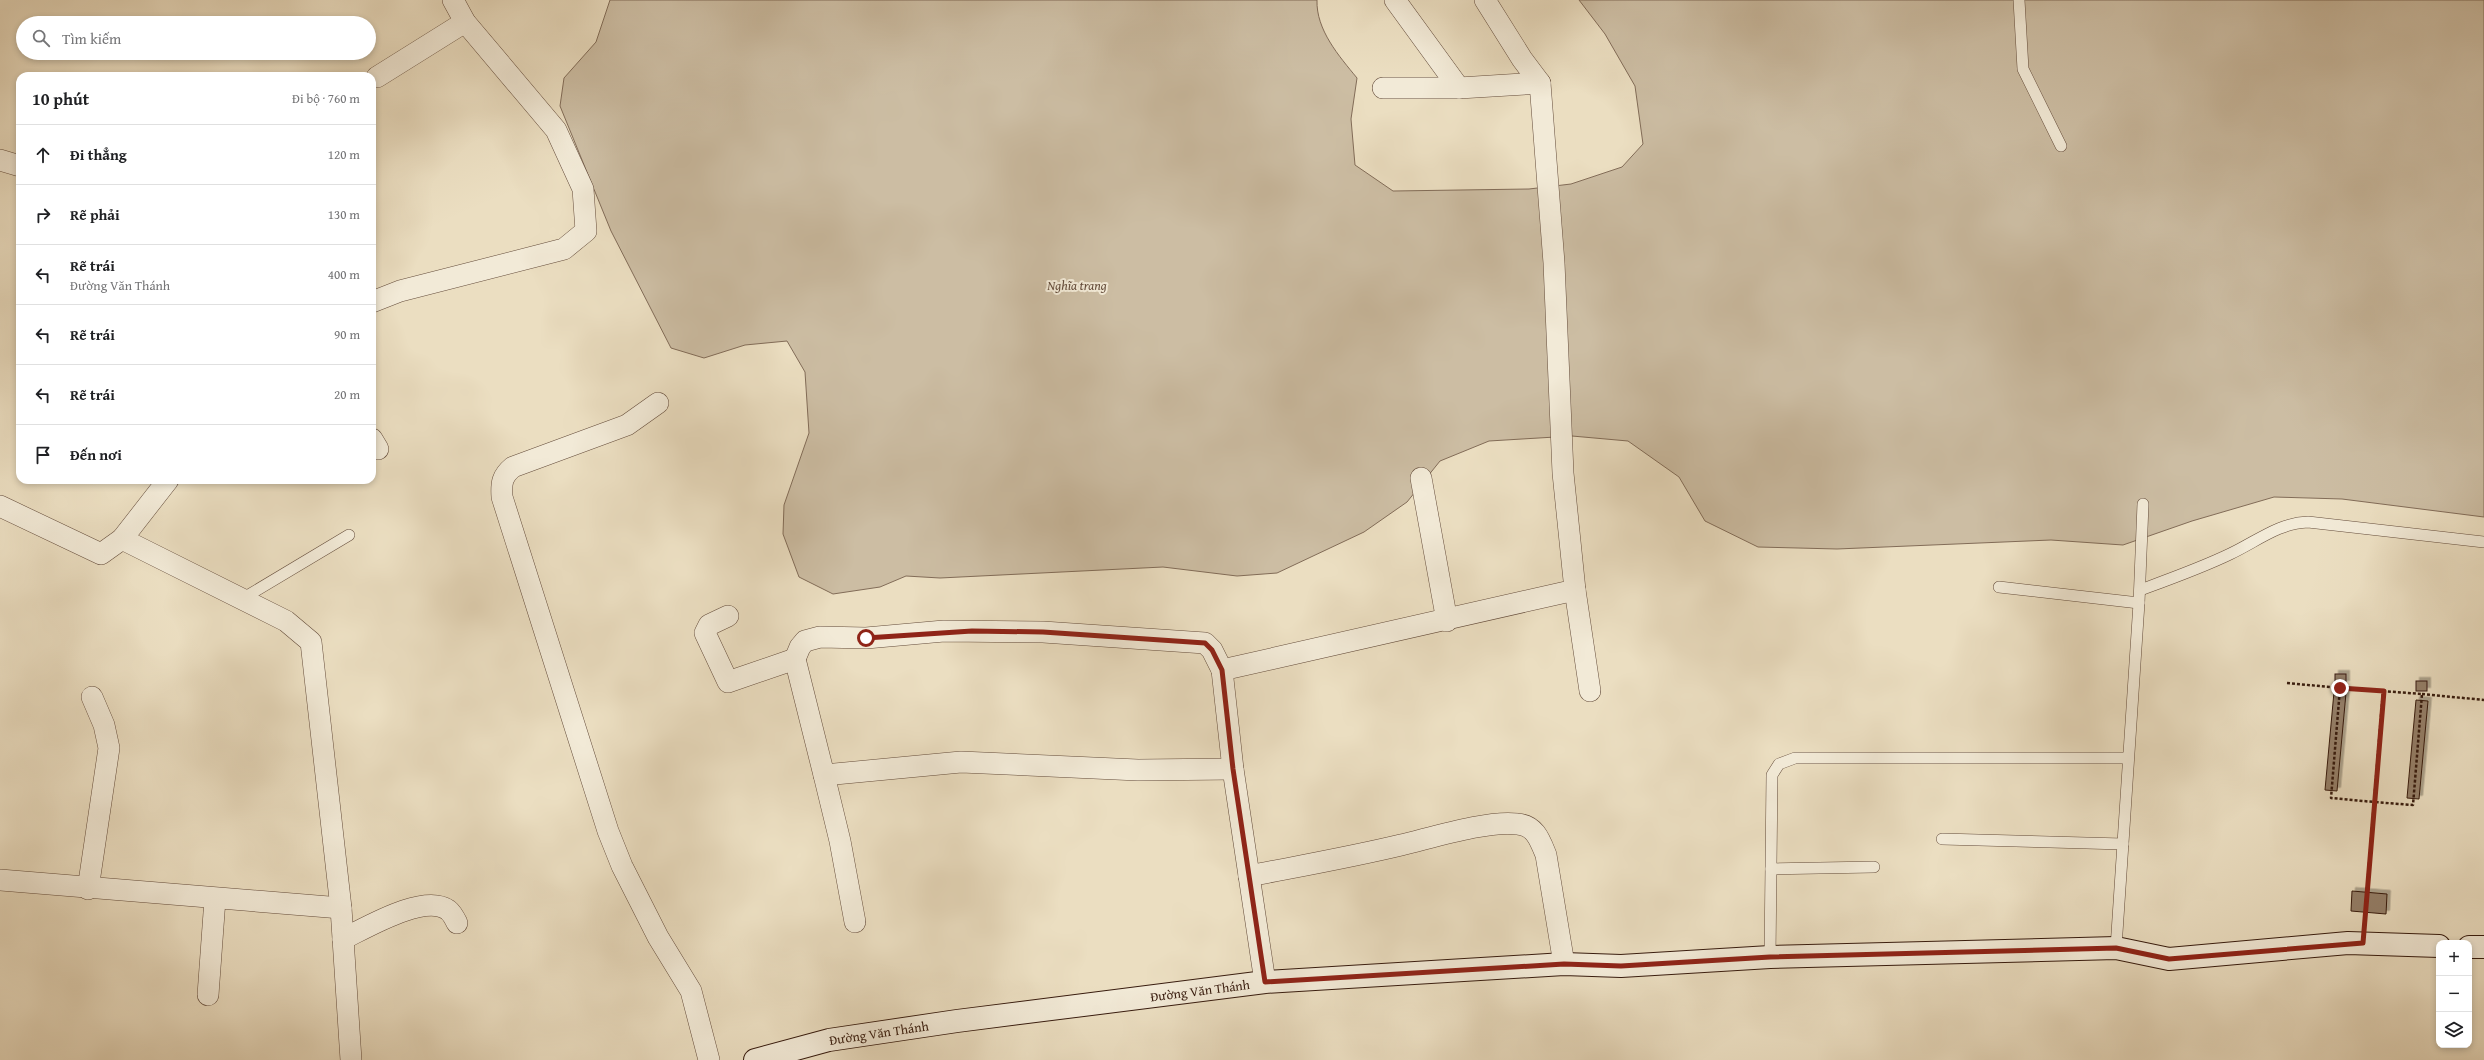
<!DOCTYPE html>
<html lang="vi">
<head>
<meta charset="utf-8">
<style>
	:root { --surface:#fff; --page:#f2f2f2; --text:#202124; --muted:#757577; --line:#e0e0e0 }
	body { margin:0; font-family:"Gentium Book Plus",serif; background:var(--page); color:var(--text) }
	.controls { position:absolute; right:12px; bottom:12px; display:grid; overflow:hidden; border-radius:8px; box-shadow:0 2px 6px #0003 }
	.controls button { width:36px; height:36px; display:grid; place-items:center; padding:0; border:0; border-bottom:1px solid var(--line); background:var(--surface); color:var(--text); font:20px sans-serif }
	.stop { position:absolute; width:12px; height:12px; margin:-9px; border:3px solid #8f2418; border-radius:50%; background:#fff }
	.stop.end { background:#8f2418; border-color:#fff; box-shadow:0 1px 4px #0008 }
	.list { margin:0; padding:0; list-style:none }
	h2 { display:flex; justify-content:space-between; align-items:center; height:52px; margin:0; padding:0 16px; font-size:17px }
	h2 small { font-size:13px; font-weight:400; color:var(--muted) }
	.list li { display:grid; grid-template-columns:26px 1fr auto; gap:12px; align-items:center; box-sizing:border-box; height:60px; padding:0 16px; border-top:1px solid var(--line) }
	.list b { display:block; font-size:15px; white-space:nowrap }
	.list p { margin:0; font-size:13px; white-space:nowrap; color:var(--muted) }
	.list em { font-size:13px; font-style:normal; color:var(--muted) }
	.icon { flex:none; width:22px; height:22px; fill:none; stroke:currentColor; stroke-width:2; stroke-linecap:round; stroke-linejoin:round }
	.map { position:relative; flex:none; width:2484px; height:1060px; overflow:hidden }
	.search { position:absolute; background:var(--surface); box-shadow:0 2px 6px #0003; left:16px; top:16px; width:360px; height:44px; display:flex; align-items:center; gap:10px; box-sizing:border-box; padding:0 14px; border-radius:22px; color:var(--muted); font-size:15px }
	.panel { position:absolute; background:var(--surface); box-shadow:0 2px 6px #0003; left:16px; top:72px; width:360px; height:412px; border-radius:12px }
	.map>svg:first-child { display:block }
</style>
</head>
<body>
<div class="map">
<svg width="2484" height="1060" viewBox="0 0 2484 1060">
	<defs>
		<filter id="shadow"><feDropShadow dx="3.5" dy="-3.5" stdDeviation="0" flood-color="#0004"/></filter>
	</defs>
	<rect width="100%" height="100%" fill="#ebdec1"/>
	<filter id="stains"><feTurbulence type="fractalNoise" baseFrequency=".005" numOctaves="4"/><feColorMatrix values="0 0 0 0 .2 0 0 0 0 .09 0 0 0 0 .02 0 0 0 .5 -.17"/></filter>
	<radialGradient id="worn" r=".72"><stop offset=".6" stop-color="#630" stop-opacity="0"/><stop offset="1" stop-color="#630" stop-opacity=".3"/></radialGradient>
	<path fill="#ccbda3" stroke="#826c58" d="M610,0h707c-1,30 22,56 40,78l-6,41 4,46 38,26 136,-2 42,-5 51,-17 21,-23 -8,-58 -30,-52 -26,-34h905v517l-142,-18 -68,-2 -82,24 -69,24 -72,-5 -214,9 -79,-2 -53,-26 -26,-44 -51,-36 -56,-5 -83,5 -49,20 -33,41 -43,30 -87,41 -40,3 -74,-9 -223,11 -34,-2 -26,11 -47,7 -34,-17 -16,-43 1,-29 25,-72 -4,-61 -18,-31 -42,4 -41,13 -33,-10 -60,-117 -51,-125 4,-28 32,-36z"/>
	<g fill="#95806b" stroke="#371b0e" filter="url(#shadow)">
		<rect x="2335" y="674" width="11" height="10"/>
		<rect x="2416" y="681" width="11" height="10"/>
		<polygon points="2334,692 2346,693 2337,791 2325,790"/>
		<polygon points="2416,700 2428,701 2419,799 2407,798"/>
		<polygon points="2352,891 2387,894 2386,914 2351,911"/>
	</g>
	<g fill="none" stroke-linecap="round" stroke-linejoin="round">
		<g stroke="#644c3b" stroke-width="12">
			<g id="lane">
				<polyline points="2019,0 2023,69 2061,146"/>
				<polyline points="1999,587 2139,603"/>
				<path d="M2140,590c30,-11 61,-22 90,-36 26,-12 48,-31 78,-32l176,20"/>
				<polyline points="242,599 349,535"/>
				<polyline points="1942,839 2123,844"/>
				<polyline points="1771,869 1874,867"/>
				<polyline points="2116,948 2139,603 2143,504"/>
				<polyline points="1770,957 1772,775 1779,764 1795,758 2127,758"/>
			</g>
		</g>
		<g stroke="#644c3b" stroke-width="22">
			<g id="street">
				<polyline points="1395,0 1459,88"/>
				<polyline points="377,77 465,22"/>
				<polyline points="1383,88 1459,88 1540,83"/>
				<polyline points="0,160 20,166"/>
				<polyline points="372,302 400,291 564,249 586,231 583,189 556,130 465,22 453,0"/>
				<path d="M658,403l-31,22 -114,42c-11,9 -12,16 -11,30l106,334 14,35 36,71 33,54 18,69"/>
				<polyline points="372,439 378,449"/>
				<polyline points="1421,478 1447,621"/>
				<polyline points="0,506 101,554 122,539 168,480"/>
				<polyline points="122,539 286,621 311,642 341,908 351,1060"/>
				<polyline points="1575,590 1590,691"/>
				<polyline points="728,616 709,625 705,633 728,682 795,659 824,775 961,762 1138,770 1233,769"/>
				<polyline points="795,659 800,647 805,641 820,637 866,638 944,631 1043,632 1205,643 1212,650 1222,670"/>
				<polyline points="824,775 840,841 855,922"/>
				<path d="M1249,876c51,-10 102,-19 152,-31 30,-7 87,-25 116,-21 18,1 23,16 29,31l18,109"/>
				<polyline points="0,880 341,908"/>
				<polyline points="88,889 109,748 104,725 92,697"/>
				<path d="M343,939c23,-11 81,-46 105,-29 4,3 7,9 9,13"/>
				<polyline points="1265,982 1233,769 1222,670 1575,590 1563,473 1554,263 1540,83 1522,59 1485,0"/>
				<polyline points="208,995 215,899"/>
			</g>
		</g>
		<g stroke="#371b0e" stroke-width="24">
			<g id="secondary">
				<polyline points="2469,947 2484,947"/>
				<path id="s1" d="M755,1060l74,-20 128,-19 308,-39 299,-18 57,2 149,-9 346,-9 53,11 179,-16 91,3"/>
			</g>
		</g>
		<g stroke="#371b0e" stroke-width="2.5" stroke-dasharray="3 2" stroke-linecap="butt">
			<polyline points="2287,683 2340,688"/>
			<polyline points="2422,694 2484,700"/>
			<polyline points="2364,925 2374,802 2331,798 2340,688 2422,694 2413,805 2374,802 2383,691"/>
		</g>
		<use href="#lane" stroke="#f2ead7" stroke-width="11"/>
		<use href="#street" stroke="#f2ead7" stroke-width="21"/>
		<use href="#secondary" stroke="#f2ead7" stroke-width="22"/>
	</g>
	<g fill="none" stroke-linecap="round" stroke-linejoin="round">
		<polyline stroke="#8f2418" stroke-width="5" points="866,638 972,631 1043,632 1205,643 1212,650 1222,670 1233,769 1265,982 1564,964 1621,966 1770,957 2116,948 2169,959 2363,943 2384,691 2340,688"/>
	</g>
	<g text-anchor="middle" stroke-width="4" stroke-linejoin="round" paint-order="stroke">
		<g font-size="13" font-style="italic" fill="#644c3b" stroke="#f2ead7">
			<text x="1077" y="290">Nghĩa trang</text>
		</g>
		<g font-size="13" fill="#371b0e" stroke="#f2ead7">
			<text dy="5" stroke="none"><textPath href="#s1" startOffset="451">Đường Văn Thánh</textPath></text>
			<text dy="5" stroke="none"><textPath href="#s1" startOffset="127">Đường Văn Thánh</textPath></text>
		</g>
	</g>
	<rect width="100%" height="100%" filter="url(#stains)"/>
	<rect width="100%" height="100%" fill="url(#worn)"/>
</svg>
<div class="controls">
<button>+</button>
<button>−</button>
<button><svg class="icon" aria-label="layers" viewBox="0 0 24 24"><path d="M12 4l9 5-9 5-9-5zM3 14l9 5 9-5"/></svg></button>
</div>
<div class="stop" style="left:866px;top:638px"></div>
<div class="stop end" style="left:2340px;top:688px"></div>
<div class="search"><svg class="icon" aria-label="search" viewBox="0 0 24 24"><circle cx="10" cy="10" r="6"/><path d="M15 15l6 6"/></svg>Tìm kiếm</div>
<section class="panel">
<h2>10 phút<small>Đi bộ · 760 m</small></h2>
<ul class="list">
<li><svg class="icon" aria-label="ahead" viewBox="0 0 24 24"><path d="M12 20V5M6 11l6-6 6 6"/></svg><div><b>Đi thẳng</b></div><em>120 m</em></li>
<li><svg class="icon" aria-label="right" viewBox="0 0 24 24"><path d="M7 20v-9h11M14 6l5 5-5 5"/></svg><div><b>Rẽ phải</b></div><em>130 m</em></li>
<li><svg class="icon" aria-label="left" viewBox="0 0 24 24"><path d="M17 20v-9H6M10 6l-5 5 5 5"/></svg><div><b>Rẽ trái</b><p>Đường Văn Thánh</p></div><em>400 m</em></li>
<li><svg class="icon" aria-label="left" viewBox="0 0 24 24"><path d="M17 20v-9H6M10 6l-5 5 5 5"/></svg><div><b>Rẽ trái</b></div><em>90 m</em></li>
<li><svg class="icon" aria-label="left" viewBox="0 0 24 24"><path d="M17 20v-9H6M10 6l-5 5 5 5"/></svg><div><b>Rẽ trái</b></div><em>20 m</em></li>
<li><svg class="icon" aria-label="arrive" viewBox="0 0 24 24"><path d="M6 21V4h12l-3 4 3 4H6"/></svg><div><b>Đến nơi</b></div></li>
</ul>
</section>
</div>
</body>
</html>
